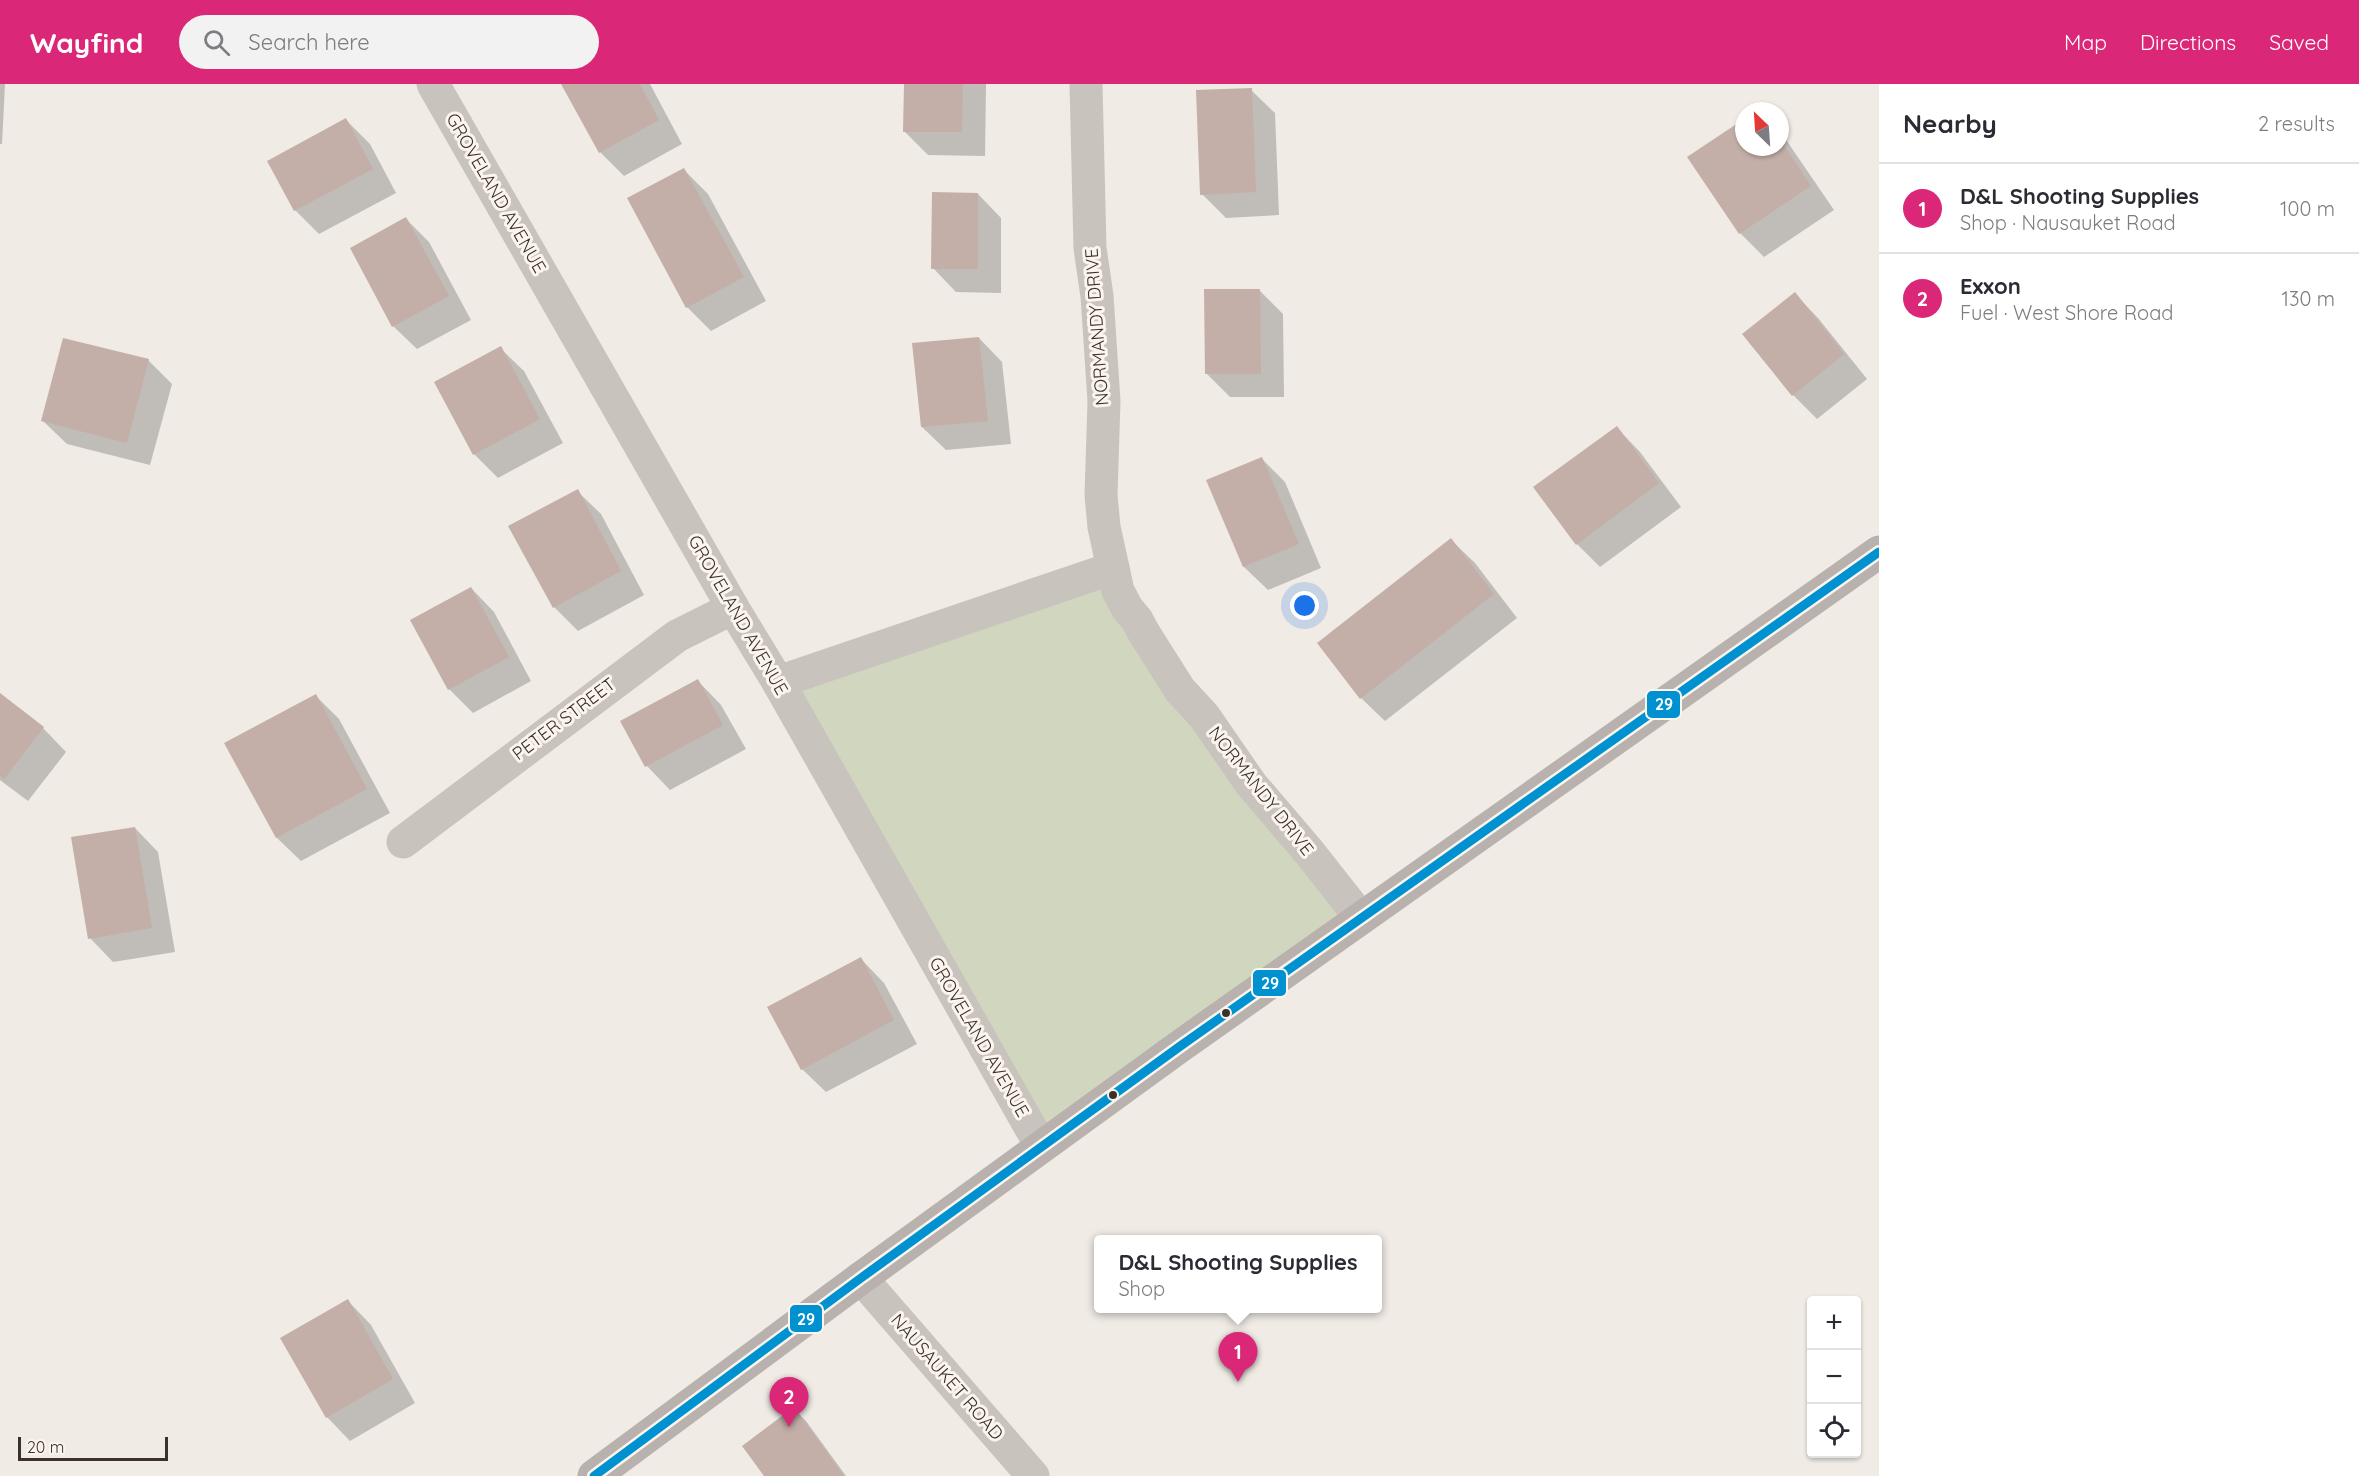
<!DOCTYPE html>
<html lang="en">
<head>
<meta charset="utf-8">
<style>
	:root { --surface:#fff; --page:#f2f2f3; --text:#2b2b33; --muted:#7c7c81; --line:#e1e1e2; --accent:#db2777 }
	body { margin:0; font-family:Quicksand,sans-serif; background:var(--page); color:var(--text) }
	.controls { position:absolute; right:18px; bottom:18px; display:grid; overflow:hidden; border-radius:6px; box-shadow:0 2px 4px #0004 }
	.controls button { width:54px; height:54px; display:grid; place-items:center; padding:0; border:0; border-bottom:2px solid var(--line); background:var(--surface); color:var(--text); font:30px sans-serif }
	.compass { position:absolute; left:1735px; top:18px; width:54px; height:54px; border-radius:50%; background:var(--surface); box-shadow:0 2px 4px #0004; rotate:335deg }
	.scale { position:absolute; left:18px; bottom:15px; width:150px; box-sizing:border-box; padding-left:6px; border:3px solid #3b302b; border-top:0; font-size:16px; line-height:21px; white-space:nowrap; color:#3b302b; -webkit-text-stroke:4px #fbf5ee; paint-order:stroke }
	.you { position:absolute; left:1305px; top:522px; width:21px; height:21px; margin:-15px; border:4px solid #fff; border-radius:50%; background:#1a73e8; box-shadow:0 0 0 9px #1a73e833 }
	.badge { display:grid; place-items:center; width:39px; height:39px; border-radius:50%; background:var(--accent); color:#fff; font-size:20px; font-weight:700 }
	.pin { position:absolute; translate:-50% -50px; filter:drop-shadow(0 2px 3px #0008) }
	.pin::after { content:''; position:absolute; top:32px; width:21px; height:18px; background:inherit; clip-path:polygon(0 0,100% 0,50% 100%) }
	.popup { position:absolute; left:1094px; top:1151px; width:288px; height:78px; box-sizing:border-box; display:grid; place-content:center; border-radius:6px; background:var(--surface); filter:drop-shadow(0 2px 4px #0005); font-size:20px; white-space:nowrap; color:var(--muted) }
	.popup b { font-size:22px; color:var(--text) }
	.popup::after { content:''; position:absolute; left:50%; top:100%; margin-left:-12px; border:12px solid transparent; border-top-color:var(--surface) }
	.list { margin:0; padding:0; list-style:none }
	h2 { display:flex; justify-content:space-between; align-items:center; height:78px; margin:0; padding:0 24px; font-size:26px }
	h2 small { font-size:20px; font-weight:400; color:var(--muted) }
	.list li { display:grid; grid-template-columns:39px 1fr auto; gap:18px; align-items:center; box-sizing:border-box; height:90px; padding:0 24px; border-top:2px solid var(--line) }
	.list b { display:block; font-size:22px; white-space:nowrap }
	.list p { margin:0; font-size:20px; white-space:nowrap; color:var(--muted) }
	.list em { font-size:20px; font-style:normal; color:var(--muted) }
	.icon { flex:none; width:33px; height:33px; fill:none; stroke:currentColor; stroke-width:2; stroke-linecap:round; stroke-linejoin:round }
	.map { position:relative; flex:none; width:1879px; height:1392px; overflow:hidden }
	header { display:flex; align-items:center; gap:36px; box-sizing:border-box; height:84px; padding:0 30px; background:var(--accent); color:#fff }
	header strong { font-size:28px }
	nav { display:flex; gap:33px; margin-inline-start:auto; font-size:21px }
	.search { width:420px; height:54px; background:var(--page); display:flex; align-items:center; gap:15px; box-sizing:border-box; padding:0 21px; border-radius:33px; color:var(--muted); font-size:22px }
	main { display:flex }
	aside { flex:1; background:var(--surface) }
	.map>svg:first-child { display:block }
</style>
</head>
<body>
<header>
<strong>Wayfind</strong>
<div class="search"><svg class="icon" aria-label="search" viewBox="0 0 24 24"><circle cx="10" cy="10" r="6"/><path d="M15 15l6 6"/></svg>Search here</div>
<nav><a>Map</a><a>Directions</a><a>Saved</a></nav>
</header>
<main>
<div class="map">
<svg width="1879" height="1392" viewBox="0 0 1879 1392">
	<rect width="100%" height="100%" fill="#f0ebe5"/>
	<polygon fill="#d1d6bf" points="1107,483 1354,824 1048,1053 786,608"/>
	<g fill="#0003">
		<polygon points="0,0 5,0 2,60 0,60"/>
		<polygon points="563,0 650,0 682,60 624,92 600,68"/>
		<polygon points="905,0 986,0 985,72 928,71 904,47"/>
		<polygon points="1251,6 1275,29 1279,131 1226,134 1202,110"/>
		<polygon points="346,36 370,60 396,109 319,150 295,126 269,77"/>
		<polygon points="1744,37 1744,63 1780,63 1780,47 1834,126 1764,173 1740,149 1689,74"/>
		<polygon points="684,86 708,110 766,217 711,247 687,223"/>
		<polygon points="978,110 1001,134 1001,209 956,208 933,184"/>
		<polygon points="406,135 429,158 471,236 417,265 393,242"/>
		<polygon points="1259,206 1283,230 1284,313 1230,313 1206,289"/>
		<polygon points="1795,210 1818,234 1867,295 1817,335 1793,311 1745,250"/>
		<polygon points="979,254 1002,278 1011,360 946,366 922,343"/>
		<polygon points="500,264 524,287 563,359 498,394 474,370"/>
		<polygon points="148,276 172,300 150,381 67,360 43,337"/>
		<polygon points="1617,344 1640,368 1681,423 1600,483 1577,460"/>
		<polygon points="1262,375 1285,398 1321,484 1268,506 1244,483 1208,397"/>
		<polygon points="577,407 601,430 644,511 578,547 554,523"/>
		<polygon points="1451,456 1475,479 1517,534 1385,637 1361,614"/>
		<polygon points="471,504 494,528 531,597 473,629 449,605"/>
		<polygon points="698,597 721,621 746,665 670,706 647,682 622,638"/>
		<polygon points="0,611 43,644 66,668 28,717 0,696"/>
		<polygon points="316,612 339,635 390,729 301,777 277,754 226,660"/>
		<polygon points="135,744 158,768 175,868 113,878 90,854"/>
		<polygon points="861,875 884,899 917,960 826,1008 802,985"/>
		<polygon points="348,1217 371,1241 415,1319 350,1357 327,1333"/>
		<polygon points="794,1325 806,1337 846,1392 766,1392"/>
	</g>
	<g fill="#c3afa7">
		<polygon points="561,0 640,0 659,36 599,69"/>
		<polygon points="904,0 963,0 962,48 903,48"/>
		<polygon points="1252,4 1256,108 1200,111 1196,6"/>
		<polygon points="346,34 373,85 294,127 267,77"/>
		<polygon points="1744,35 1744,63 1780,63 1780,55 1811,102 1739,150 1687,73"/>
		<polygon points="684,84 744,193 686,224 627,114"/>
		<polygon points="932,108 978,109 978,185 931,185"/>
		<polygon points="406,133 449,212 392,243 350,164"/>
		<polygon points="1204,205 1260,205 1261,290 1205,290"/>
		<polygon points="1795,208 1844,270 1792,312 1742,250"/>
		<polygon points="979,253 988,337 921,343 912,259"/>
		<polygon points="63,254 149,275 127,359 41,337"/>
		<polygon points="501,262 540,335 473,371 434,298"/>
		<polygon points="1617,342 1659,399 1576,461 1533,403"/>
		<polygon points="1262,373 1299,460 1243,483 1206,396"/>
		<polygon points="578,405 621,487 553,524 508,442"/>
		<polygon points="1451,454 1494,510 1360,615 1317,559"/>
		<polygon points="471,503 509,573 448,606 410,536"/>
		<polygon points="698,595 723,641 645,683 620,637"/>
		<polygon points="0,609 44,643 4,695 0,692"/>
		<polygon points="316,610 367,705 276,754 224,659"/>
		<polygon points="135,743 152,844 88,855 71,753"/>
		<polygon points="861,873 894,936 801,986 767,923"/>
		<polygon points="348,1215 393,1295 326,1334 280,1254"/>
		<polygon points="794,1323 844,1392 764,1392 742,1362"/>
	</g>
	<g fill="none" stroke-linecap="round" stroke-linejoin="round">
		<g stroke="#c9c3be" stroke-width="33">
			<polyline points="433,0 733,524 778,598 1041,1062"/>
			<polyline points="1086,0 1090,164 1097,212 1104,317 1101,411 1104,443 1118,507 1127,524 1137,536 1144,549 1180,606 1204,632 1251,700 1309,768 1361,834"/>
			<polyline points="778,598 1113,484"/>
			<polyline points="403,758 677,552 733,524"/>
			<polyline points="861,1194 1033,1392"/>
		</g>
		<polyline stroke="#b8b1ad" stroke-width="33" points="594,1392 861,1194 1179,963 1879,468"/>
		<g stroke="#fbf5ee" stroke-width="14">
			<polyline id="bus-1" points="594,1392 861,1194 1179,963 1879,468"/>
		</g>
		<use href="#bus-1" stroke="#0092d0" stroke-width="9"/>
	</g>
	<g fill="#3b302b" stroke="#fbf5ee" stroke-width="2">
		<circle cx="1226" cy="929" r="5"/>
		<circle cx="1113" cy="1011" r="5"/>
	</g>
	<g text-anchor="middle" stroke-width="6" stroke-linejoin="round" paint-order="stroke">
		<g font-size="18" fill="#3b302b" stroke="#fbf5ee">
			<text transform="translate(496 109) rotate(60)" y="6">GROVELAND AVENUE</text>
			<text transform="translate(1097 243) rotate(-94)" y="6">NORMANDY DRIVE</text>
			<text transform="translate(738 531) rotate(60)" y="6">GROVELAND AVENUE</text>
			<text transform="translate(564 635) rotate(-37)" y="6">PETER STREET</text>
			<text transform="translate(1261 707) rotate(52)" y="6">NORMANDY DRIVE</text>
			<text transform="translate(979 953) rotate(60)" y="6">GROVELAND AVENUE</text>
			<text transform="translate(947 1293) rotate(49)" y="6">NAUSAUKET ROAD</text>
		</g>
	</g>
	<g stroke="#fbf5ee" stroke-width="2">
		<rect x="1646" y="606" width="35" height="29" rx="6" fill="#0092d0"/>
		<rect x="1252" y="885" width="35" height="28" rx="6" fill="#0092d0"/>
		<rect x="789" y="1220" width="34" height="29" rx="6" fill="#0092d0"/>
	</g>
	<g font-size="16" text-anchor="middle" font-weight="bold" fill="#fff">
		<text x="1664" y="626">29</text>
		<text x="1270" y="905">29</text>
		<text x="806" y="1241">29</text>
	</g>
</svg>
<div class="controls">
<button>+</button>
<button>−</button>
<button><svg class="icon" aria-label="locate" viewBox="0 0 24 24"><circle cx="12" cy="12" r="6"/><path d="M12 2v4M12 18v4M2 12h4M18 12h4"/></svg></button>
</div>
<svg class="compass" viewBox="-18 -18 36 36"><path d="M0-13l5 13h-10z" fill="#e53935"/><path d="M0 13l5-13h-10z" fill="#7c7c81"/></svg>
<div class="scale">20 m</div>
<div class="you"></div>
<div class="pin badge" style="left:1238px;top:1298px">1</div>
<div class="popup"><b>D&amp;L Shooting Supplies</b>Shop</div>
<div class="pin badge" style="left:789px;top:1343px">2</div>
</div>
<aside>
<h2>Nearby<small>2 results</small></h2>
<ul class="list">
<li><span class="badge">1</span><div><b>D&amp;L Shooting Supplies</b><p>Shop · Nausauket Road</p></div><em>100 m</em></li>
<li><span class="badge">2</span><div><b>Exxon</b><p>Fuel · West Shore Road</p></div><em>130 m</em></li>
</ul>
</aside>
</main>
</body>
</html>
